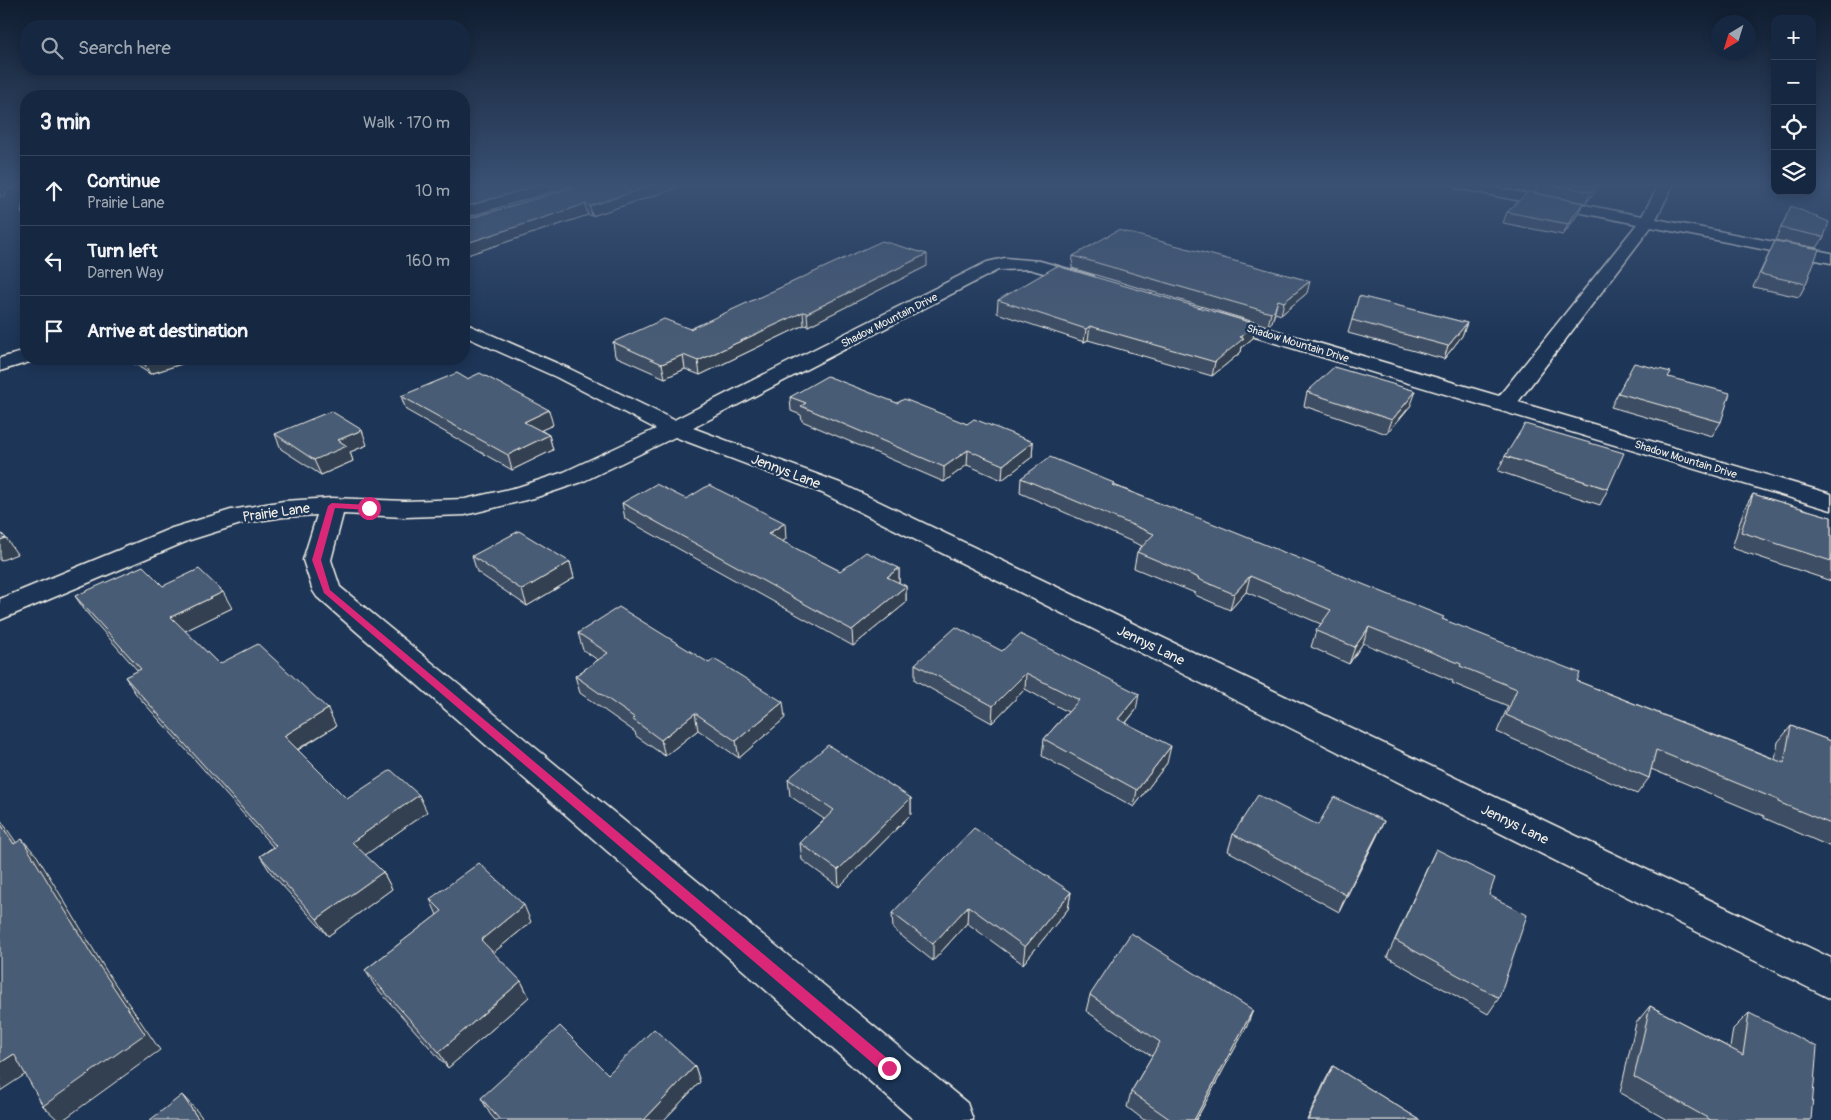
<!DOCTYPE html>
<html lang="en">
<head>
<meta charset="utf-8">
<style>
	:root { --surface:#162841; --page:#23344c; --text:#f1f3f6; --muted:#9ea6b1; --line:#35445a }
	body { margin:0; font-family:Pangolin,sans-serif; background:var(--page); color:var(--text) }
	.controls { position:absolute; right:15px; top:15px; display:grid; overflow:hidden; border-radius:10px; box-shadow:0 2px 12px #0003 }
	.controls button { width:45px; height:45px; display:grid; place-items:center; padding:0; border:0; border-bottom:1px solid var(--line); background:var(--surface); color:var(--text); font:25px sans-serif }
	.compass { position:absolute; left:1711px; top:15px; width:45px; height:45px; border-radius:50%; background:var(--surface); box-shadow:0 2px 12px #0003; rotate:218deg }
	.stop { position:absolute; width:15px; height:15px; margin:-11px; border:4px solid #db2777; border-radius:50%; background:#fff }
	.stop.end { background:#db2777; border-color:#fff; box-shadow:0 1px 5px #0008 }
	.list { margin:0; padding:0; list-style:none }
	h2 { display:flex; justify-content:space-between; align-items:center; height:65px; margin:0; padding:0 20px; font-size:21px }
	h2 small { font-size:16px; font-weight:400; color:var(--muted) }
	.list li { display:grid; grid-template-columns:32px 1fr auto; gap:15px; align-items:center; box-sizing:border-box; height:70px; padding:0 20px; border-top:1px solid var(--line) }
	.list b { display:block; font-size:19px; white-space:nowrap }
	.list p { margin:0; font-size:16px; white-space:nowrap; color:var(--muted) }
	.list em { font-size:16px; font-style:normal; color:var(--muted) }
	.icon { flex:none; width:28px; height:28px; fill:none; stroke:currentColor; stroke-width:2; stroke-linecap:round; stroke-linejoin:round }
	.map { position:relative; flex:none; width:1831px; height:1120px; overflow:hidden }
	.search { position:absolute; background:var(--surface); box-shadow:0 2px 12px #0003; left:20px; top:20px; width:450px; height:55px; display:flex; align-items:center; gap:12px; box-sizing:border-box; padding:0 18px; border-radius:20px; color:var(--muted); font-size:19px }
	.panel { position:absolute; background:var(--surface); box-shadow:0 2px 12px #0003; left:20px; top:90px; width:450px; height:275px; border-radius:20px }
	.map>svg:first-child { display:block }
</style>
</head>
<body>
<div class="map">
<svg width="1831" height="1120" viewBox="0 0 1831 1120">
	<rect width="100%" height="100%" fill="#1d3557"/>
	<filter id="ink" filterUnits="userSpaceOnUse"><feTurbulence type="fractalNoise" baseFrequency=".02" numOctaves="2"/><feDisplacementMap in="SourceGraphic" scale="10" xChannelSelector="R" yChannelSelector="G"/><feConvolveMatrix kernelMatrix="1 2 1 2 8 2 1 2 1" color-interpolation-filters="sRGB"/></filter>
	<g filter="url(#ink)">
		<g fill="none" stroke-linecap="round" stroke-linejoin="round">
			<g stroke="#f4f1e8" stroke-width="3">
				<g id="minor">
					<polygon points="1454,185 1482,185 1642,216 1659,185 1673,185 1656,219 1831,253 1831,263 1651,227 1518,402 1831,494 1831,510 1212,324 1209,320 1212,316 1219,314 1226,316 1499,396 1637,224 1461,189 1456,188"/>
					<polygon points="1005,258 1040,261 1093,276 1096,280 1093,284 1087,285 1029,269 998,270 693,428 840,483 1831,958 1831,999 822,493 675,437 582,482 534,498 465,515 405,517 343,514 331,560 340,587 967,1103 973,1120 914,1120 317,597 313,591 303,560 317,515 284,517 244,523 190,540 0,620 0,599 172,528 231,510 284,501 332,498 405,501 465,499 518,487 564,472 656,429 556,377 464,336 464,323 570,369 674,420 987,262"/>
					<polygon points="26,351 26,359 35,359 33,361 0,371 0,358"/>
				</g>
			</g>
			<use href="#minor" fill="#1d3557" fill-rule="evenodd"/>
		</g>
		<g fill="#3e4e64" stroke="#f4f1e8">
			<polygon points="582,185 677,185 677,188 592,216 588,215 464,256 464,220"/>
			<polygon points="1538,185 1600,185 1586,203 1535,193"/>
			<polygon points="1791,206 1824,237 1817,248 1775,240"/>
			<polygon points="1507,212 1578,214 1563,235 1503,223"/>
			<polygon points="1775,241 1806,284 1799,297 1753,287"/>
			<polygon points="1073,256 1307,293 1281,315 1275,313 1272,322 1268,326 1072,268"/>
			<polygon points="927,266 808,326 804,325 700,375 685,369 665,378 615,356 613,342 690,329"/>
			<polygon points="1359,296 1467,323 1462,336 1444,359 1348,333"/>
			<polygon points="998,300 1253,338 1242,347 1241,352 1212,376 1088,340 1084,342 997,313"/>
			<polygon points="127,359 197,359 150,374"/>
			<polygon points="1668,377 1721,422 1712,436 1611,407 1618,393"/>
			<polygon points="467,379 553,425 541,430 549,435 553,450 512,470 406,410 401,396"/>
			<polygon points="1307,392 1411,405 1387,434 1304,406"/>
			<polygon points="790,397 897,403 967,424 1033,442 1032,457 1002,480 967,465 944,482 802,421 801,415 791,411"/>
			<polygon points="275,434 367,445 350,452 353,461 321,475 281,449"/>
			<polygon points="1505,456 1608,489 1600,505 1498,471"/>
			<polygon points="1021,478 1114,483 1114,485 1442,619 1577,681 1775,759 1778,742 1791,726 1831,741 1831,847 1764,818 1764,816 1651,769 1649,778 1637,794 1497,732 1508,706 1452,683 1453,681 1363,643 1349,664 1311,647 1316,631 1321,624 1246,592 1230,610 1195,595 1195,593 1134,568 1137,552 1142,546 1020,493"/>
			<polygon points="1753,494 1831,517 1831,581 1732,548 1744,509"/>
			<polygon points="686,499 786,539 782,542 840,571 899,568 899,583 906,586 906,603 853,646 625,519 622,503"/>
			<polygon points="472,556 570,562 574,578 527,606 477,572"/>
			<polygon points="163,586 232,608 185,631 219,664 336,726 298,750 347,799 427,812 365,855 383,872 392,889 328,936 271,873 260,856 273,847 136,694 125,677 138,671 86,612 75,596"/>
			<polygon points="578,633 785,718 739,758 698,730 665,756 636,736 635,732 580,693 575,676 598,660 583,650"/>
			<polygon points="1002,651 1136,710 1126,723 1167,763 1134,807 1042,756 1044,739 1068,712 1025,689 992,723 915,680 915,664"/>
			<polygon points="788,779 911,798 911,814 839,887 802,860 800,843 824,819 790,796"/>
			<polygon points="1384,821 1376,838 1339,912 1228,851 1233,834"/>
			<polygon points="1436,849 1489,895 1499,998 1488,1014 1387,957 1428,866"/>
			<polygon points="1071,892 1068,909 1023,964 967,923 933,961 893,929 892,913"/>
			<polygon points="430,899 531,922 493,953 521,981 529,997 448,1068 375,986 365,970 437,915"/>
			<polygon points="1090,995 1247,1026 1196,1120 1144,1120 1127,1107 1131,1092 1152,1056 1086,1011"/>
			<polygon points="1650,1006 1730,1048 1733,1029 1749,1013 1811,1120 1667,1120 1620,1093 1636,1023"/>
			<polygon points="695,1066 700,1082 664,1120 495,1120 490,1114 481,1098 608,1074"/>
			<polygon points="1333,1066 1420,1120 1307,1120 1325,1081"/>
		</g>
		<g fill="#324051" stroke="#f4f1e8">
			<polygon points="0,185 22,185 5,191 6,195 0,197"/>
			<polygon points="539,185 574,185 464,218 464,207"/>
			<polygon points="654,185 677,185 677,188 592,216 590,206"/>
			<polygon points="1597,185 1600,185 1586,203 1591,192"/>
			<polygon points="1583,203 1578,214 1563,235 1568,224"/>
			<polygon points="585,204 588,215 464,256 464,244"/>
			<polygon points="26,211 26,221 21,212"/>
			<polygon points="927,254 927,266 808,326 807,313"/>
			<polygon points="1310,281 1307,293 1281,315 1284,302"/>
			<polygon points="1278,300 1272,322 1268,326 1271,313"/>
			<polygon points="803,312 804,325 700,375 698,361"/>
			<polygon points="1467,323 1462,336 1444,359 1448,346"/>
			<polygon points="1256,324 1253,338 1242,347 1241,352 1212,376 1215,362 1240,337"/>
			<polygon points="1090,326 1088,340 1084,342 1086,329"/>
			<polygon points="683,355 685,369 665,378 662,364"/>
			<polygon points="149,359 197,359 150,374 143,361"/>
			<polygon points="1416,391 1411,405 1387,434 1392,420"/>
			<polygon points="549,410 553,425 528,436 524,422"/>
			<polygon points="362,430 367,445 350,452 353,461 321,475 314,460 338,440"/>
			<polygon points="549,435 553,450 512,470 508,455"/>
			<polygon points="1033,442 1032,457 1002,480 1003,465"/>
			<polygon points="968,450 967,465 944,482 944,467"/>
			<polygon points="785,523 786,539 770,550 768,534"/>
			<polygon points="6,538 17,554 0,561 0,540"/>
			<polygon points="570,562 574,578 527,606 522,590"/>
			<polygon points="899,568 899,584 887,577"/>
			<polygon points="1250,576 1246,592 1230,610 1234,594"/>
			<polygon points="906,586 906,603 853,646 852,630"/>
			<polygon points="223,592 232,608 181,633 171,617"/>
			<polygon points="1369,627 1363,643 1349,664 1355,647"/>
			<polygon points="1026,673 1025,689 992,723 993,706"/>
			<polygon points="1139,694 1136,710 1115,736 1118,719"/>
			<polygon points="783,702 785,718 739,758 736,741"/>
			<polygon points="328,709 336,726 293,752 284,736"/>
			<polygon points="695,713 698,730 665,756 661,740"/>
			<polygon points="1171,746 1167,763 1134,807 1137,790"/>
			<polygon points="419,795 427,812 361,858 352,842"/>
			<polygon points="911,798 911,814 839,887 838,870"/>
			<polygon points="0,819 29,861 14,844 0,823"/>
			<polygon points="1384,821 1376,838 1339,912 1346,895"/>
			<polygon points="22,839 37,856 107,972 160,1050 63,1120 58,1120 43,1106"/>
			<polygon points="383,872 392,889 328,936 317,919"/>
			<polygon points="1071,892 1068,909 1023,964 1025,947"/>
			<polygon points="524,905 531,922 488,957 481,940"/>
			<polygon points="968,906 967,923 933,961 933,944"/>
			<polygon points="521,981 529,997 448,1068 439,1052"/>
			<polygon points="1253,1010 1247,1026 1196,1120 1194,1120"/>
			<polygon points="14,1054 32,1070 0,1091 0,1063"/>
			<polygon points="695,1066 700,1082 664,1120 644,1120"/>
			<polygon points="182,1095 197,1111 204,1120 199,1120"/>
		</g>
		<g fill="#485b74" stroke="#f4f1e8">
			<polygon points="464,185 539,185 464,207"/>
			<polygon points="582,185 654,185 590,206 585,204 464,244 464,220"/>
			<polygon points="1551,185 1597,185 1591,192"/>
			<polygon points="26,187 26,211 21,212"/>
			<polygon points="1528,192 1583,203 1568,224 1507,212"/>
			<polygon points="1791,206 1829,222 1824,237 1781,228"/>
			<polygon points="1118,230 1310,281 1284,302 1278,300 1275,309 1271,313 1073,256"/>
			<polygon points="882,241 927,254 807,313 803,312 698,361 683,355 662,364 613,342 664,319 690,329"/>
			<polygon points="1775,241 1819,249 1806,284 1760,274"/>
			<polygon points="1057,266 1256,324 1240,337 1244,338 1215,362 1090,326 1086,329 998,300"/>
			<polygon points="1359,296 1467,323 1448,346 1352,320"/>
			<polygon points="140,359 149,359 143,361"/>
			<polygon points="1634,363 1671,372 1668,377 1730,393 1721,422 1618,393"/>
			<polygon points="1334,367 1416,391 1392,420 1307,392"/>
			<polygon points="457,373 467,379 480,373 549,410 524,422 549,435 508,455 401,396"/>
			<polygon points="827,376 897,403 904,399 967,424 974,419 1033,442 1003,465 968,450 944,467 801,406 806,403 790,397"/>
			<polygon points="331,411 362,430 338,440 347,446 314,460 275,434"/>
			<polygon points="1525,424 1624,453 1608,489 1505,456"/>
			<polygon points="1050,457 1114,483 1112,485 1209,522 1444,617 1442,619 1580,673 1577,681 1784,763 1791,726 1831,741 1831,824 1778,802 1778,800 1656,750 1649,778 1506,715 1517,689 1460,666 1461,664 1369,627 1355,647 1316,631 1331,610 1250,576 1234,594 1198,579 1199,578 1137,552 1154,534 1021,478"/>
			<polygon points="656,484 686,499 709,485 785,523 768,534 840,571 866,552 899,568 887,577 906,586 852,630 622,503"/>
			<polygon points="1753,494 1831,517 1831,561 1741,532"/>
			<polygon points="519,531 570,562 522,590 472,556"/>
			<polygon points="0,532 6,538 0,540"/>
			<polygon points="143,566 163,586 199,569 223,592 171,617 219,664 258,644 328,709 284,736 347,799 391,770 419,795 352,842 383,872 317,919 260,856 276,846 125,677 141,669 75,596"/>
			<polygon points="619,607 709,663 714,659 783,702 736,741 695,713 661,740 632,719 635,718 575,676 608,653 578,633"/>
			<polygon points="956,627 1002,651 1020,634 1139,694 1118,719 1171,746 1137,790 1044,739 1079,700 1026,673 993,706 915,664"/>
			<polygon points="828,745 911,798 838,870 800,843 834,810 788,779"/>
			<polygon points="1258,795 1318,825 1334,797 1384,821 1346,895 1233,834"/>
			<polygon points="0,823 14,844 22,839 92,955 145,1034 43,1106 14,1054 0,1063"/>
			<polygon points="974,828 1071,892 1025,947 968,906 933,944 892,913"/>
			<polygon points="1436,849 1495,878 1489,895 1527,915 1499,998 1395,940"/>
			<polygon points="479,863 524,905 481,940 521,981 439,1052 365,970 442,911 430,899"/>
			<polygon points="1131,933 1253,1010 1194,1120 1171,1120 1131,1092 1160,1042 1090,995"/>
			<polygon points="1650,1006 1743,1055 1749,1013 1817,1047 1811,1120 1711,1120 1634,1077"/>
			<polygon points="560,1026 608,1074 654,1029 695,1066 644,1120 500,1120 481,1098"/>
			<polygon points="1333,1066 1420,1120 1308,1120"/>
			<polygon points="182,1095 199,1120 150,1120"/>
		</g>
	</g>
	<linearGradient id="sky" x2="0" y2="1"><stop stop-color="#101d30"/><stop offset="0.54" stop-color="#3a5174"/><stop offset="1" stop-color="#3a5174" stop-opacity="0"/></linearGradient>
	<rect width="1831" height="342" fill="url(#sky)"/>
	<polygon fill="#db2777" points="332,503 369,505 372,508 369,510 335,508 321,560 330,590 894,1064 896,1068 894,1073 889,1075 884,1073 324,593 312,560 328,506"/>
	<g text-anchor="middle" stroke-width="5" stroke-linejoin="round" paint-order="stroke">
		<g font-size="11" fill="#f4f1e8" stroke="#1d3557">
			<text transform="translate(889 320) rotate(-27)" y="4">Shadow Mountain Drive</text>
			<text transform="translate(1298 343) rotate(17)" y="4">Shadow Mountain Drive</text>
			<text transform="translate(1686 459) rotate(17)" y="4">Shadow Mountain Drive</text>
		</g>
		<g font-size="14" fill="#f4f1e8" stroke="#1d3557">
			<text transform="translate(786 471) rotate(21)" y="5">Jennys Lane</text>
			<text transform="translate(276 512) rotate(-8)" y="5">Prairie Lane</text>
			<text transform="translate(1151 645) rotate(26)" y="5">Jennys Lane</text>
			<text transform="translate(1515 824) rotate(26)" y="5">Jennys Lane</text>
		</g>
	</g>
</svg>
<div class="controls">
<button>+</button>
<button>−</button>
<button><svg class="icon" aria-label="locate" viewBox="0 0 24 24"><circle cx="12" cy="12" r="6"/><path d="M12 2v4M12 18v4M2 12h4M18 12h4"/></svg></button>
<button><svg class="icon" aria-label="layers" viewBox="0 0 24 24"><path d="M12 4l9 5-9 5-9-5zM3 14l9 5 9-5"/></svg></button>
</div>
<svg class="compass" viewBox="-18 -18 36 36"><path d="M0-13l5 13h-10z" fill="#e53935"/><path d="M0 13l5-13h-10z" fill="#9ea6b1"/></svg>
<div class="stop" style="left:369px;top:508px"></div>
<div class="stop end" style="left:889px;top:1068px"></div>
<div class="search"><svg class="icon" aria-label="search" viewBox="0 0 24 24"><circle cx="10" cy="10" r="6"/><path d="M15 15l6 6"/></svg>Search here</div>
<section class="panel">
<h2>3 min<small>Walk · 170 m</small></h2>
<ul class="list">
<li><svg class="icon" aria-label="ahead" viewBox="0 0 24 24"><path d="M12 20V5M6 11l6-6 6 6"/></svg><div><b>Continue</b><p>Prairie Lane</p></div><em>10 m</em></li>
<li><svg class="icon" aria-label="left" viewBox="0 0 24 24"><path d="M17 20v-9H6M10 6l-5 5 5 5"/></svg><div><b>Turn left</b><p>Darren Way</p></div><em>160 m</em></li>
<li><svg class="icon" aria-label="arrive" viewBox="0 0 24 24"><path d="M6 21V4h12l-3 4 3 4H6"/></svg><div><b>Arrive at destination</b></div></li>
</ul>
</section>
</div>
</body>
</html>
